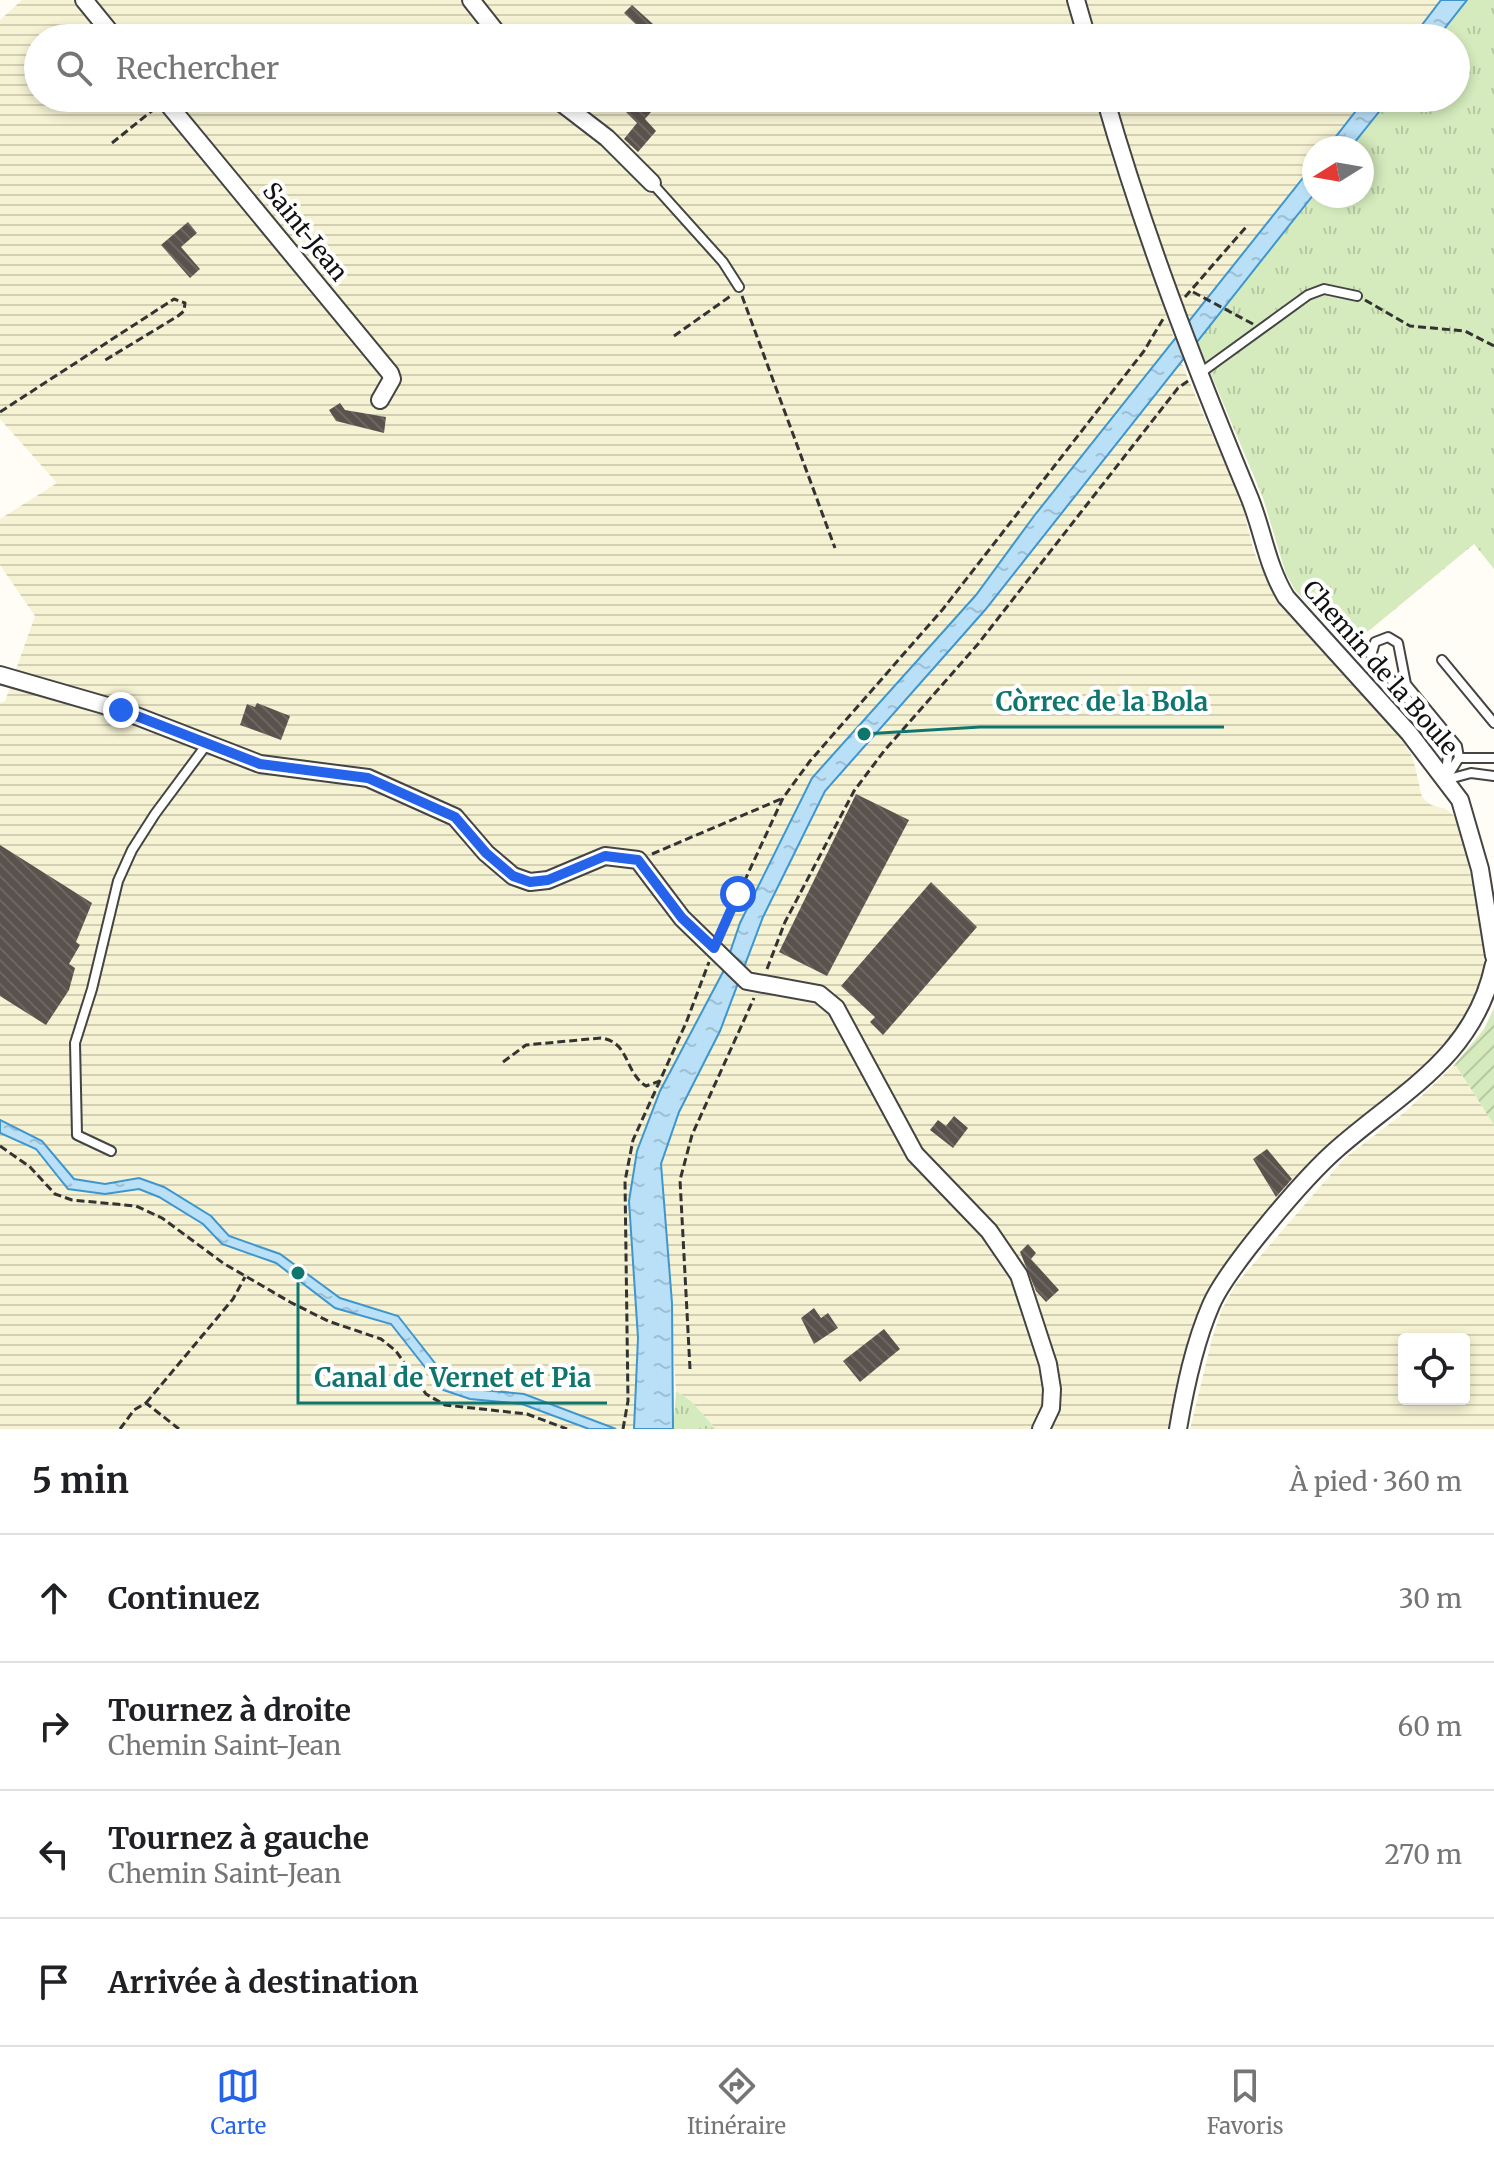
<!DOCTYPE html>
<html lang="fr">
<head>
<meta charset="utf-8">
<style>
	:root { --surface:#fff; --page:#f6f6f6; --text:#202124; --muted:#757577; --line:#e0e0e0; --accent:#2563eb }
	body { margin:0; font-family:Merriweather,serif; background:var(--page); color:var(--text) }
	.controls { position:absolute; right:24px; bottom:24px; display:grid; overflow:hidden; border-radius:8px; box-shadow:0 4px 12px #0003 }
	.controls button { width:72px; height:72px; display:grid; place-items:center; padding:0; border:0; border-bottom:2px solid var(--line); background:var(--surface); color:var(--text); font:40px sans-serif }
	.compass { position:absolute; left:1302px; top:136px; width:72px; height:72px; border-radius:50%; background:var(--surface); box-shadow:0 4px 12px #0003; rotate:259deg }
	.stop { position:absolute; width:24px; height:24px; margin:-18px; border:6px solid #2563eb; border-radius:50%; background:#fff }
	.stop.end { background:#2563eb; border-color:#fff; box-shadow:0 2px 8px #0008 }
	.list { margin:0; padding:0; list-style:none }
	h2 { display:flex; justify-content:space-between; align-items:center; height:104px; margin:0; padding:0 32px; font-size:34px }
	h2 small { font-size:26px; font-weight:400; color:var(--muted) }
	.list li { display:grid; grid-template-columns:52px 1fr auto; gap:24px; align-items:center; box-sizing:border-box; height:128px; padding:0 32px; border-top:2px solid var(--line) }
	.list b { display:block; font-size:30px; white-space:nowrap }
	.list p { margin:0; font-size:26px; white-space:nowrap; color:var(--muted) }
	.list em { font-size:26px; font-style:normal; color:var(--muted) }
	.icon { flex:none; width:44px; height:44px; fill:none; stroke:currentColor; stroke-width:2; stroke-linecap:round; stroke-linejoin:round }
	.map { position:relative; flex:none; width:1494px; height:1429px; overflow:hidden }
	.search { position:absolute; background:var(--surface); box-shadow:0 4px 12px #0003; left:24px; right:24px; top:24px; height:88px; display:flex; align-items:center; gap:20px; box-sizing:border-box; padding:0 28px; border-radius:44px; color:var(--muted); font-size:30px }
	.sheet { height:616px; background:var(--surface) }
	nav { display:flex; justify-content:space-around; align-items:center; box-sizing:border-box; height:112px; border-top:2px solid var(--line); background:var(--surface); font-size:22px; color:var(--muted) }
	nav a { display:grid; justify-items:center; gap:4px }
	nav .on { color:var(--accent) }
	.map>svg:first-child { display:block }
</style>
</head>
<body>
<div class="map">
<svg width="1494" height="1429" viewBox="0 0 1494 1429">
	<defs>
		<pattern id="farmland-rules" width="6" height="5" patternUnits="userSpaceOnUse" patternTransform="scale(2)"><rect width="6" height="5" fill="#f6f3d4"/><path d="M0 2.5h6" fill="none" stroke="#d2cfb5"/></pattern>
		<pattern id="grass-tufts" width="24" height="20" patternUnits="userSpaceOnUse" patternTransform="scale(2)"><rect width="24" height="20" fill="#d5ebbd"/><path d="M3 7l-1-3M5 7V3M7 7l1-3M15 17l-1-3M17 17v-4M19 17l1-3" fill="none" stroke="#b6c8a1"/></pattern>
		<pattern id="garden-furrows" width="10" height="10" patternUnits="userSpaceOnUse" patternTransform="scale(2)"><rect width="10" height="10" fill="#d5ebbd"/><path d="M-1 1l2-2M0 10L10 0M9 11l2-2" fill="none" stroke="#b6c8a1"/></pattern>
		<pattern id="water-ripples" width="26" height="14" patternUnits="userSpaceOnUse" patternTransform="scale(2)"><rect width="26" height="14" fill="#b9e0f7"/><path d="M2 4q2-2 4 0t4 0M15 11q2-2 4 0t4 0" fill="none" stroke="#9ebfd3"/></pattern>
		<pattern id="building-back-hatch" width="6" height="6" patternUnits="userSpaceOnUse" patternTransform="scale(2)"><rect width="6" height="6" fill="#5a524d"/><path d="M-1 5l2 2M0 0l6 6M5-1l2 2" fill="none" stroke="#6d6662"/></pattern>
	</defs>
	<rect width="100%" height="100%" fill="#fffdf5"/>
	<g fill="url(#farmland-rules)" fill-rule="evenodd">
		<polygon points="22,0 1067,0 1078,38 38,38 38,98 1096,98 1116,170 1175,341 1034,516 976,595 812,778 757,886 730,954 686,915 640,856 531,877 516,871 490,849 458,813 369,773 261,759 14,675 35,616 0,565 0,519 57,483 0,419 0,20"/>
		<polygon points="1082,0 1442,0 1412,38 1094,38"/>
		<polygon points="1111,98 1366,98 1327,148 1314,148 1314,165 1186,328"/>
		<polygon points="1181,362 1242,504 1254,552 1278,603 1402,739 1413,758 1422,797 1431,805 1446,809 1459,820 1481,923 1485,960 1479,991 1466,1017 1433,1058 1392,1096 1330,1142 1219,1272 1202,1300 1192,1332 1175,1389 1169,1429 1048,1429 1057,1410 1024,1272 920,1150 841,1004 822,988 801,982 761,980 742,969 763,917 825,791 985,610"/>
		<polygon points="11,685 119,715 259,769 366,783 452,821 510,880 606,861 635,865 724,970 660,1091 636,1151 629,1201 638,1338 634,1429 0,1429 0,703 5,701"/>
		<polygon points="737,982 754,993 799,993 817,998 833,1013 910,1159 984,1236 1012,1278 1041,1370 1044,1408 1033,1429 716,1429 691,1401 676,1391 661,1164 679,1112 720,1031"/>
		<path d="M1455,1064l39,61v304h-304l22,-90 10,-30 14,-25 109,-126 60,-46zM1404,1339h60v60h-60z"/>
	</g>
	<g fill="url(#grass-tufts)">
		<polygon points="1467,0 1494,0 1494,569 1474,544 1348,648 1295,590 1286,574 1263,498 1197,341 1314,194 1362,196 1362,148 1350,148 1390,98 1456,98 1456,38 1437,38"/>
		<polygon points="676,1391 691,1401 716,1429 673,1429"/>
	</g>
	<polygon fill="url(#garden-furrows)" points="1494,1008 1494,1125 1455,1064 1484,1029"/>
	<g fill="url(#water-ripples)" stroke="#3f96cf" stroke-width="2">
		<polygon points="1441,0 1467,0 1437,38 1412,38"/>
		<polygon points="1366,98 1390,98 1350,148 1327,148"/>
		<polygon points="1314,164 1314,194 985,610 825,791 763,917 720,1031 679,1112 661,1164 672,1303 673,1429 634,1429 638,1338 629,1201 637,1151 660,1091 724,970 740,923 812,778 976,595 1034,516"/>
		<polygon points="0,1120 42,1141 74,1179 105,1184 139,1178 164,1187 211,1216 229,1236 280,1254 340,1298 398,1316 449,1381 473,1389 524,1394 616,1429 589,1429 522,1404 470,1399 443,1390 391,1324 335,1308 276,1263 222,1244 203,1224 159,1197 139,1189 105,1194 68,1189 36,1149 0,1133"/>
	</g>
	<g fill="url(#building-back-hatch)">
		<polygon points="632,5 653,24 645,33 624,13"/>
		<polygon points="640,98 663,98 645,119 656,131 638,152 624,139 637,123 626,112"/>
		<polygon points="188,222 197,233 181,247 200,269 190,278 161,245"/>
		<polygon points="340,403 345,410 386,417 384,433 336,421 329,410"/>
		<polygon points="257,703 290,716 281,740 240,725 247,704 255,707"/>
		<polygon points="856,794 909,820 827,976 779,952"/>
		<polygon points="0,845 92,903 76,942 80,945 69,964 75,968 69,990 46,1025 0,996"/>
		<polygon points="931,882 977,927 883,1035 870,1022 875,1017 841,986"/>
		<polygon points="954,1116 968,1128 953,1148 930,1130 938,1120 946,1126"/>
		<polygon points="1267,1149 1292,1179 1276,1197 1253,1159"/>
		<polygon points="1028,1244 1036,1253 1031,1259 1059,1290 1046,1302 1036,1291 1020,1252"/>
		<polygon points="814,1308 821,1318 828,1313 838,1328 814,1344 801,1318"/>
		<polygon points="884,1329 900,1349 860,1382 843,1361"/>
	</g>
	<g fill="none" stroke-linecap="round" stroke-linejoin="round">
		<g stroke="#444" stroke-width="12">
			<g id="lane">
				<polyline points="652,183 723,262 739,287"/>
				<polyline points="1199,374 1308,295 1324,289 1357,296"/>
				<polygon points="1388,637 1398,643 1406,684 1457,746 1459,758 1445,780 1449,748 1371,656 1375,642"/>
				<polyline points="1442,660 1494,723"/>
				<polyline points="1459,758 1494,758"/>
				<polyline points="1445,780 1471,773 1494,776"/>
				<polyline points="111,1151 77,1135 75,1043 92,989 118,881 132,850 155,814 207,744"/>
			</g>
		</g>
		<g stroke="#444" stroke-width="20">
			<g id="street">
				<polyline points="84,0 115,38"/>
				<polyline points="471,0 501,38"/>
				<polyline points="1076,0 1087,38"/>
				<polyline points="163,98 390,373 392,379 380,400"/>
				<polyline points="555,98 607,138 652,183"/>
				<path d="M1105,98c39,136 89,266 143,396 15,35 18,70 38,103l123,136 51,67 20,69 14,87"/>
				<polyline points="0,675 121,710 260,764 368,778 455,817 486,853 513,876 530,882 548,880 605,856 638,860 682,918 747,981 819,994 836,1008 915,1154 989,1231 1019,1275 1048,1364 1052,1389 1051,1408 1041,1429"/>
				<path d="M1178,1429c7,-41 16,-85 33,-124 16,-37 94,-128 126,-156 65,-57 138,-93 157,-185"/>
			</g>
		</g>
		<g stroke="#333" stroke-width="3" stroke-dasharray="8 4" stroke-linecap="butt">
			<polyline points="112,143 153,110"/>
			<polyline points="1193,292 1253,324"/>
			<polyline points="742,296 835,548"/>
			<polyline points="1185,297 1246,227"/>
			<polyline points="1365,300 1410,326 1465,331 1494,346"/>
			<polyline points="674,336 732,295"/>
			<polyline points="0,412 174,299 185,303 184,311 178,316 102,362"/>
			<polyline points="652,854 781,799"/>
			<polyline points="719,936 783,798 810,761 943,609 1144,351 1163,319"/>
			<polyline points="767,969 785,922 854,791 884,751 978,644 1178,388 1188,381"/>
			<path d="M503,1062l23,-17 75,-7c29,4 23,34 45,48l14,-5"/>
			<polyline points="0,1146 30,1167 55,1194 72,1200 136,1206 162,1218 223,1263 290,1302 328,1321 381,1339 396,1351 426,1394 445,1405 527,1414 567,1429"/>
			<polyline points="690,1369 680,1180 692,1135 754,998"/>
			<polyline points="146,1403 233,1299 245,1277"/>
			<polyline points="120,1429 134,1410 146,1403 179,1429"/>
			<polyline points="623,1429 628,1401 625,1181 633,1140 686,1023 709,962"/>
		</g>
		<use href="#lane" stroke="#fff" stroke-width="8"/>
		<use href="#street" stroke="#fff" stroke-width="16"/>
	</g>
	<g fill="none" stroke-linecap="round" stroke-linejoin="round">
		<polyline stroke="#2563eb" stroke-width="10" points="121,710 260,764 368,778 455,817 486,853 513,876 530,882 548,880 605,856 638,860 682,918 714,948 738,894"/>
	</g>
	<g text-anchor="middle" stroke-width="8" stroke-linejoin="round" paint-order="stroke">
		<g font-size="24" fill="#111" stroke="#fff">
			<text transform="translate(305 232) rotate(51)" y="8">Saint-Jean</text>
			<text transform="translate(1380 668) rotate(49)" y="8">Chemin de la Boule</text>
		</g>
	</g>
	<path fill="none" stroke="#0f766e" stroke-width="3" d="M864 734L980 727H1224M298 1273L298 1403H607"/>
	<g fill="#0f766e" stroke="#fff" stroke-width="3">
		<circle cx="864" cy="734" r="8"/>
		<circle cx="298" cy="1273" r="8"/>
	</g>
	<g font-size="26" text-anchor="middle" font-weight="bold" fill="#0f766e" stroke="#fff" stroke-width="8" stroke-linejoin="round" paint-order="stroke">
		<text x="1102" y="711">Còrrec de la Bola</text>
		<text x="453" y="1387">Canal de Vernet et Pia</text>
	</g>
</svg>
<div class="controls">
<button><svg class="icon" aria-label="locate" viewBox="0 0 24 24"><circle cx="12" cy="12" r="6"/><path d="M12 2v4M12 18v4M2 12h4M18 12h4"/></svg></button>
</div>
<svg class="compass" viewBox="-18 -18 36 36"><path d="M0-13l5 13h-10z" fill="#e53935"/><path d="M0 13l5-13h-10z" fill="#757577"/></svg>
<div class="stop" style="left:738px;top:894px"></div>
<div class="stop end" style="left:121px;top:710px"></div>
<div class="search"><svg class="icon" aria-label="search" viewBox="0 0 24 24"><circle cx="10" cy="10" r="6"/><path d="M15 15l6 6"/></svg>Rechercher</div>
</div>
<section class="sheet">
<h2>5 min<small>À pied · 360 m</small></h2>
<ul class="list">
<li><svg class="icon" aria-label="ahead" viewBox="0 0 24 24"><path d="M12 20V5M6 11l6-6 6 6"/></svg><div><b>Continuez</b></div><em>30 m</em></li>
<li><svg class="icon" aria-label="right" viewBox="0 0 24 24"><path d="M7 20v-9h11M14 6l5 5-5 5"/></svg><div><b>Tournez à droite</b><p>Chemin Saint-Jean</p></div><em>60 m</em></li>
<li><svg class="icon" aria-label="left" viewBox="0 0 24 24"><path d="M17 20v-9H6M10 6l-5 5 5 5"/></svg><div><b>Tournez à gauche</b><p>Chemin Saint-Jean</p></div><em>270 m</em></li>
<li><svg class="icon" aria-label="arrive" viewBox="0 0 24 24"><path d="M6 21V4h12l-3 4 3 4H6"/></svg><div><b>Arrivée à destination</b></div></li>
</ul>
</section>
<nav>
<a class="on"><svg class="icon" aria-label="map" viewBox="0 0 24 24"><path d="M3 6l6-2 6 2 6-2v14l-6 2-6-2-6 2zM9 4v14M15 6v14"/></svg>Carte</a>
<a><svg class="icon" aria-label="directions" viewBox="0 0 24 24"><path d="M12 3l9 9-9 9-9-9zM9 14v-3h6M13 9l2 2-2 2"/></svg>Itinéraire</a>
<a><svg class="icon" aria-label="saved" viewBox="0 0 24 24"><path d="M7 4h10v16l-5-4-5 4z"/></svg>Favoris</a>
</nav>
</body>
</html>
